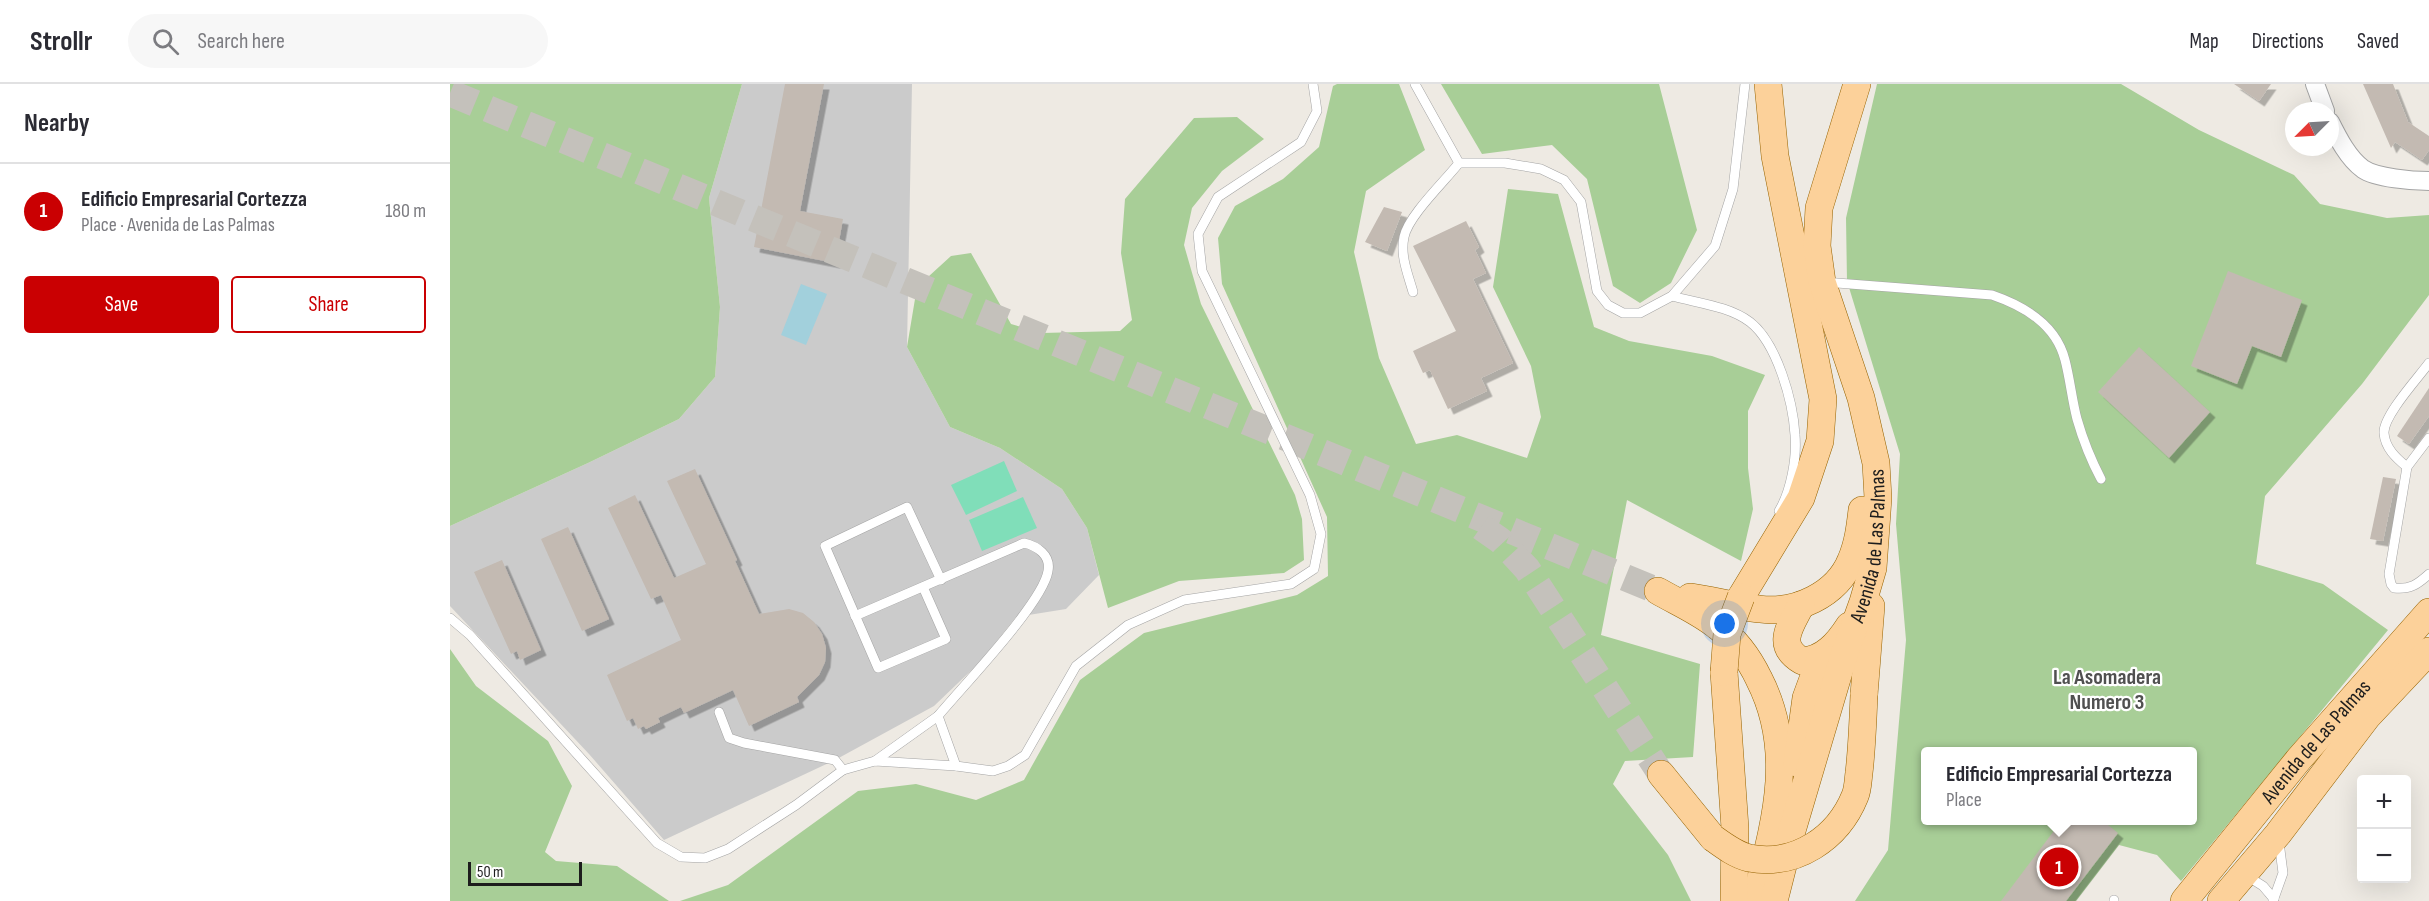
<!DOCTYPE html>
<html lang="en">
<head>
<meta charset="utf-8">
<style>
	:root { --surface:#fff; --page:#f7f7f7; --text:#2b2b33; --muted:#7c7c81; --line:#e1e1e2; --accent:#ca0002 }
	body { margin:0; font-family:"Sofia Sans Condensed",sans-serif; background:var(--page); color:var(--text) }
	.controls { position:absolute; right:18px; bottom:18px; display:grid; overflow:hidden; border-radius:6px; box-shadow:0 6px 24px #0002 }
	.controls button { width:54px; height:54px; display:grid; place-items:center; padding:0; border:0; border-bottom:2px solid var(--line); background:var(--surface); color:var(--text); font:30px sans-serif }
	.compass { position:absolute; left:1835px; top:18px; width:54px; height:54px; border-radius:50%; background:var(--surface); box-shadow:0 6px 24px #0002; rotate:246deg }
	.scale { position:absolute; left:18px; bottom:15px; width:114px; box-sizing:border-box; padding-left:6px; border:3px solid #1d1d1d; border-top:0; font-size:16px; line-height:21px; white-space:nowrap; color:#1d1d1d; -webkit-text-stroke:4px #fff; paint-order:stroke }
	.you { position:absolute; left:1275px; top:540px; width:21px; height:21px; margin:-15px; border:4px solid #fff; border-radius:50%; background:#1a73e8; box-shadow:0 0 0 9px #1a73e833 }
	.badge { display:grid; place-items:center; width:39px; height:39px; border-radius:50%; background:var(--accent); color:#fff; font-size:20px; font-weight:700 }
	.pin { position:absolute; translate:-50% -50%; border:3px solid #fff; box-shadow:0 2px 6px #0006 }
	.popup { position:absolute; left:1471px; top:663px; width:276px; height:78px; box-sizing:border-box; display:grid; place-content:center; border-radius:6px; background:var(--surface); filter:drop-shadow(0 2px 4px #0005); font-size:20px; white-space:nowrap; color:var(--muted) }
	.popup b { font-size:22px; color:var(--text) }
	.popup::after { content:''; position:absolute; left:50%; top:100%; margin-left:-12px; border:12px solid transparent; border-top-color:var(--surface) }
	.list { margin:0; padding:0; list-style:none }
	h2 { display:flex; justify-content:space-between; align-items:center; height:78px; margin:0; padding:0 24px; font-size:26px }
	h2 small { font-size:20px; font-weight:400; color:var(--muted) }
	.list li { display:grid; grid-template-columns:39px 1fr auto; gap:18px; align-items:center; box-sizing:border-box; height:96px; padding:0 24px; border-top:2px solid var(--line) }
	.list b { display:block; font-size:22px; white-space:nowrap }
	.list p { margin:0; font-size:20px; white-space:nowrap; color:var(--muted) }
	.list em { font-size:20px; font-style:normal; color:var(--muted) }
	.actions { display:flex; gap:12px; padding:18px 24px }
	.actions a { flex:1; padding:14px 0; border:2px solid var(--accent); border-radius:6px; text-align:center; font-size:21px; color:var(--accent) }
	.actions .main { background:var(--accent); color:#fff }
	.icon { flex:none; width:33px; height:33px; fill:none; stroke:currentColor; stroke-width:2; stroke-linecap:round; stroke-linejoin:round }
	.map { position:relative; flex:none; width:1979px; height:817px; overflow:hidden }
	header { display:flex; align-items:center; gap:36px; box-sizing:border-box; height:84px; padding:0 30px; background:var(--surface); border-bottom:2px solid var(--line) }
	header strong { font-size:28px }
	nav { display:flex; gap:33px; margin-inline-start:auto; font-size:21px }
	.search { width:420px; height:54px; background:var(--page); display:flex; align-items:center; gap:15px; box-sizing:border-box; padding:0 21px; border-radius:33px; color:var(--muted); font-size:22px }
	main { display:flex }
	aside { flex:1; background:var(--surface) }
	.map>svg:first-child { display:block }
</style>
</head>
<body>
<header>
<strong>Strollr</strong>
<div class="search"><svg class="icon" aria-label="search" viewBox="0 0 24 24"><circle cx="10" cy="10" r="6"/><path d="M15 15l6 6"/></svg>Search here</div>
<nav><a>Map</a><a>Directions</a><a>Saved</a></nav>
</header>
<main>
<aside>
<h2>Nearby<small></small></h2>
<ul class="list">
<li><span class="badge">1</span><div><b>Edificio Empresarial Cortezza</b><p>Place · Avenida de Las Palmas</p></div><em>180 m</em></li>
</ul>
<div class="actions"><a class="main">Save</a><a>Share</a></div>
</aside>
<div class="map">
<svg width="1979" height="817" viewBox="0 0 1979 817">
	<defs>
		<filter id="shadow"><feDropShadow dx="5.5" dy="5.5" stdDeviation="0" flood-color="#0004"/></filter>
	</defs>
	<rect width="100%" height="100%" fill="#eeeae3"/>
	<polygon fill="#cbcbcb" points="292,0 462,0 457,263 500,343 550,364 612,405 637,444 649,491 616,525 566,533 530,578 484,622 385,676 214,756 139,670 0,522 0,442 138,379 229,335 265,293 270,223 259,114"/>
	<g fill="#a8ce97" fill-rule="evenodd">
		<polygon points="0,0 292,0 259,114 270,223 265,293 229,335 138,379 0,442"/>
		<polygon points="887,0 949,0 975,66 916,107 904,168 929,274 966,360 1007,351 1077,374 1091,333 1081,282 1043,203 1058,105 1108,110 1144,243 1179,257 1262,272 1315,291 1298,327 1298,384 1303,425 1291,477 1177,416 1151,551 1250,580 1243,673 1175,677 1163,700 1218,771 1241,817 230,817 278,801 408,707 466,700 526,716 574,696 630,596 694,549 847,511 878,492 877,433 772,200 768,154 785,122 833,95 869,63 883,2"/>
		<polygon points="991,0 1209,0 1247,146 1221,199 1190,219 1163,202 1137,95 1102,61 1032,70"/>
		<path d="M1427,0h244l78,46 95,45 26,29 67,14 42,-3v80l-67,89 -97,112 -9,68 67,20 65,46 -207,251 -24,-26 -38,-10 -43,56h-221l33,-51 18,-210 -10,-116 4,-70 -53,-173 -1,-63zM1476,668h266v68h-266z"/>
		<polygon points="787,33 814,55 772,87 742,124 734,161 751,220 845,411 852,435 854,476 834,489 729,497 658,524 637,444 612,405 550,364 500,343 457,263 467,203 501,172 521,169 561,240 592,249 670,247 682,236 671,169 675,115 744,34"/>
		<polygon points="0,565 26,602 98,657 122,702 95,768 106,777 167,782 219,817 0,817"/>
	</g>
	<g fill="#80deb9">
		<polygon points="554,377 567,407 516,431 501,401"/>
		<polygon points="573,413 587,444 532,467 519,436"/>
	</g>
	<polygon fill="#a2d0dc" points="351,200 377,210 356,261 331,251"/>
	<g fill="#c3bab2" filter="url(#shadow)">
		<polygon points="335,0 374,0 350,127 393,135 385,179 304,163"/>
		<polygon points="1784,0 1821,0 1809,17"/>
		<polygon points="1913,0 1943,0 1958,38 1979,52 1979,66 1972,76 1945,58 1941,64"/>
		<polygon points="934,123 952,128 937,167 915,158"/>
		<polygon points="1016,137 1029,163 1025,166 1036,189 1023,195 1063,279 1031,294 1037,307 998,325 980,286 973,289 963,267 1006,247 963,162"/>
		<polygon points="1778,187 1852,216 1831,273 1802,262 1787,300 1741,282"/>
		<polygon points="1689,263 1760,328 1719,374 1648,308"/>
		<polygon points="1979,304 1979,332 1959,360 1947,352"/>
		<polygon points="245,385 287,476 285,477 309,530 339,525 353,529 364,538 372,550 376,564 375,578 369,591 347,613 349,618 299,642 283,606 234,629 231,623 208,634 210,638 196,645 194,642 188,645 183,634 177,637 157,591 231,556 211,511 201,515 158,424 185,411 224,494 256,480 217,397"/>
		<polygon points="1933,393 1946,395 1933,457 1920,455"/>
		<polygon points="118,443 159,535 132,547 91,455"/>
		<polygon points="52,476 91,566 70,576 67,567 61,570 24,488"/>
		<polygon points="1612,736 1652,736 1668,749 1616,817 1551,817"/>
	</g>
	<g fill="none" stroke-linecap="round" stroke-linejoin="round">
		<g stroke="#c4c1bb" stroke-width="27" stroke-dasharray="27 14" stroke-linecap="butt">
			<polyline points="0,9 1208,507"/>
			<polyline points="1031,443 1051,457 1077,485 1211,690"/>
		</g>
		<g stroke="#a4a4a4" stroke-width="10">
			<g id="lane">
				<polyline points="965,0 1009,79 1055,79 1091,85 1114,96 1131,118 1147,207 1158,221 1173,229 1190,229 1222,212 1265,162 1283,105 1295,0"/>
				<path d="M1374,198l168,13c32,11 64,29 73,65 5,19 7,40 12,59 6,21 14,41 24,60"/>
				<path d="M963,208c-5,-18 -13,-36 -9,-55 4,-21 41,-56 55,-74"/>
				<path d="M1222,212c25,7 57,10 78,26 27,21 43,79 45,113 2,23 -4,56 -16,76"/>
				<path d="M1979,354l-22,29 -18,107 2,10 3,4c16,2 24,-4 35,-14"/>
				<path d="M1957,383c-11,-9 -22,-19 -23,-34 -1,-17 34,-55 45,-70"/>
				<polyline points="473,503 496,555 428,584 375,462 457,423 491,496"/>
				<path d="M405,532l169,-73c13,3 27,12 24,28 -5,32 -86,116 -110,145"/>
				<polyline points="0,534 20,551 207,759 231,773 255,774 278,765 346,721 393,686 425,677 506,682 543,687 558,682 575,671 626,582 678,541 734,516 841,500 864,485 871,450 860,411 752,187 748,150 768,113 851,58 867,27 863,0"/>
				<polyline points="269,628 279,654 294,659 385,676 393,686"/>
				<polyline points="425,677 488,632 506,682"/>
				<polyline points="1797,792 1813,802 1824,815"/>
				<polyline points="1664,817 1664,816"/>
				<polyline points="1823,817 1833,789 1829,758"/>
			</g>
		</g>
		<g stroke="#a4a4a4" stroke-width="20">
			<g id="street">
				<polyline points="1865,0 1875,27"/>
				<path d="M1880,38c8,16 18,36 33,47 13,9 50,12 66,12"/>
			</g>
		</g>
		<g stroke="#966300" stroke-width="28">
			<g id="primary">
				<path d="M1208,507c19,11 42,21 59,35 19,14 32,32 42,53 38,74 15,147 -4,222"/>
				<path d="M1240,513c23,3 46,10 69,12 36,5 78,-14 92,-49 7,-16 9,-33 11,-50"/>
				<polyline points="1291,513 1351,414 1370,357 1373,315 1325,72 1318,0"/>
				<path d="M1351,521c-11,22 -26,40 1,56 22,-1 36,-18 47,-35"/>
				<polyline points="1274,588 1285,744 1284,817"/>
				<polyline points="1414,611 1421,522"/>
				<polyline points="1347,679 1356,614 1371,573"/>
				<polyline points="1211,690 1263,754"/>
				<path id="s1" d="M1324,817l17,-67 53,-179 19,-53 10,-34 5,-70 -2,-35 -15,-65 -39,-116 -5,-36 2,-38 38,-124"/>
				<path id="s2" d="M1734,817l115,-142 130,-147"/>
				<polyline points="1771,817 1828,750 1917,633 1979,567"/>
			</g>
		</g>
		<use href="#lane" stroke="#fff" stroke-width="9"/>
		<use href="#street" stroke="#fff" stroke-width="18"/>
		<use href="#primary" stroke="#fcd19a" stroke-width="27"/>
		<g stroke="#966300" stroke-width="28" stroke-linecap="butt">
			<g id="primary-bridge">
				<polyline points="1274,588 1277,550 1291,513"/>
				<path d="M1263,754c11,8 23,17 36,20 47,9 89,-20 106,-62 3,-7 3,-16 4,-23 3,-26 4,-52 5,-78"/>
			</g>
		</g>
		<use href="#primary-bridge" stroke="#fcd19a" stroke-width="27"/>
	</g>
	<g text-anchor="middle" stroke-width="4.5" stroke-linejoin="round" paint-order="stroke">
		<g font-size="21" fill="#1d1d1d" stroke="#fff">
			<text dy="7" stroke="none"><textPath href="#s1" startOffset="369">Avenida de Las Palmas</textPath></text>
			<text dy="7" stroke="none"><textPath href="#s2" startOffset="207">Avenida de Las Palmas</textPath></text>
		</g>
		<g font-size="22" font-weight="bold" fill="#505050" stroke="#fff">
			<text x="1657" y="600">La Asomadera<tspan x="1657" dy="25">Numero 3</tspan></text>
		</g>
	</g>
</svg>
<div class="controls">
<button>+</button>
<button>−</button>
</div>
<svg class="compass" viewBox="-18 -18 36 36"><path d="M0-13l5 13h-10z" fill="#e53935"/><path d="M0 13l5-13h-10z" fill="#7c7c81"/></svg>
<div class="scale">50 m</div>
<div class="you"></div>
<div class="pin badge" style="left:1609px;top:783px">1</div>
<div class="popup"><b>Edificio Empresarial Cortezza</b>Place</div>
</div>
</main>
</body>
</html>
